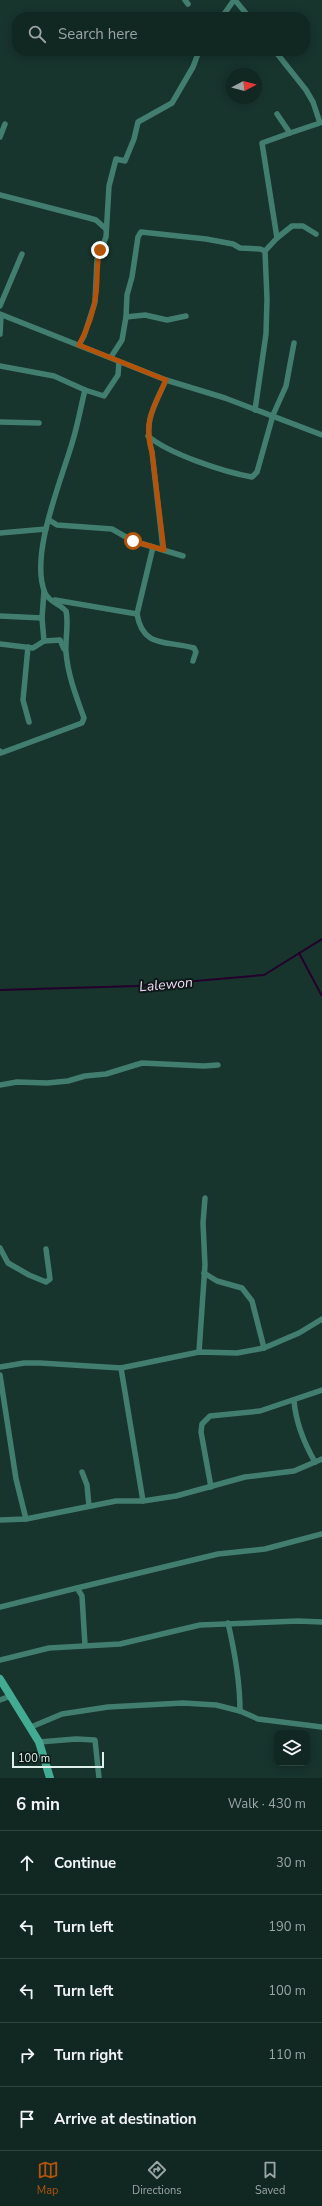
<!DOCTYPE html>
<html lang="en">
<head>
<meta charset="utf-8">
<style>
	:root { --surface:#112722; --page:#1e332f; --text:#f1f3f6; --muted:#9ca5a5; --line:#304440; --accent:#b45309 }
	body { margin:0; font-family:"Nunito Sans",sans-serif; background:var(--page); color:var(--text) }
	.controls { position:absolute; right:12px; bottom:12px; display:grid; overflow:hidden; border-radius:8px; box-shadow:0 2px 10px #0003 }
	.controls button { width:36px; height:36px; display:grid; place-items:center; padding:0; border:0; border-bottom:1px solid var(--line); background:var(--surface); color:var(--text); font:20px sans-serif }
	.compass { position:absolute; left:226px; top:68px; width:36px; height:36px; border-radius:50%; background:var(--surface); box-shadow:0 2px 10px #0003; rotate:83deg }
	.scale { position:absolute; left:12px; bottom:10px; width:92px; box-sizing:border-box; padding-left:4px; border:2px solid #dff0ea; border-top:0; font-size:11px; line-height:14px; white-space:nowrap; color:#dff0ea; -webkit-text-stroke:3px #0d1916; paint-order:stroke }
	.stop { position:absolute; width:12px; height:12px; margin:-9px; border:3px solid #b45309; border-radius:50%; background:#fff }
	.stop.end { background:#b45309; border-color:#fff; box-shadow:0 1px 4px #0008 }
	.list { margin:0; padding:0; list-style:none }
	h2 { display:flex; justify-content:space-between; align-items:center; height:52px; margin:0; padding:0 16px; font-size:17px }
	h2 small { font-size:13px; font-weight:400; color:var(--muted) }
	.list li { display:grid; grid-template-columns:26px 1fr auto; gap:12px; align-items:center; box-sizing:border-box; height:64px; padding:0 16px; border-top:1px solid var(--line) }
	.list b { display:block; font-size:15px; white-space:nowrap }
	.list em { font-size:13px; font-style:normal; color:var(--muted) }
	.icon { flex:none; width:22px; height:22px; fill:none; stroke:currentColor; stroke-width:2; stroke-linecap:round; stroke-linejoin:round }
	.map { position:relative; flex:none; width:322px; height:1778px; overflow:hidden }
	.search { position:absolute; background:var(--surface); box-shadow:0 2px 10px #0003; left:12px; right:12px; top:12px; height:44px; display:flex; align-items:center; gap:10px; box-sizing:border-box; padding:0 14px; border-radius:16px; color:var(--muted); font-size:15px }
	.sheet { height:372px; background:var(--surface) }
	nav { display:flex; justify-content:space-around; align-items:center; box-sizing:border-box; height:56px; border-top:1px solid var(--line); background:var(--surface); font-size:11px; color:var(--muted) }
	nav a { display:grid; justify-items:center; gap:2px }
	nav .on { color:var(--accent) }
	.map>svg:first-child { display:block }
</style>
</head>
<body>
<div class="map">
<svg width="322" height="1778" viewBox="0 0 322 1778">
	<rect width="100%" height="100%" fill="#17342d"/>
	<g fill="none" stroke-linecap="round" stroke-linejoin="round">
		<g stroke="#24002c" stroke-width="2">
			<polyline points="299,953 322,996"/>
			<polyline points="0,990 137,986 264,975 322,939"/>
		</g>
		<g stroke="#427e6f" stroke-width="5.5">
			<polyline points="185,0 188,4"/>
			<polyline points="235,0 249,17"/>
			<polyline points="222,17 234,0"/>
			<polyline points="275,51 306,90 313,102 320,123 290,133"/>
			<polyline points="0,137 5,124"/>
			<polyline points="0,195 89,218 96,220 106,229"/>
			<polyline points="277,238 292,226 303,226 316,234"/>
			<polyline points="0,306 22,254"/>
			<polyline points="0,314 166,380 225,398 322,435"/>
			<polyline points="126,317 145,315 167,320 186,316"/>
			<polyline points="0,334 1,315"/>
			<polyline points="79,345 84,336 95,302 97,259 106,237 109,186 116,159 125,161 134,139 138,122 172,103 193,67 199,51"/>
			<polyline points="111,357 122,340 126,317 127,295 132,277 138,237 141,232 206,239 233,244 240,248 260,249 265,251"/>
			<polyline points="0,366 54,376 85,390"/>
			<polyline points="255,410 266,334 267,299 265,251 277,238 262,143 290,133 277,114"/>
			<polyline points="0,422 39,423"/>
			<path d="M148,436c21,18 76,36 104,41l5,-5 16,-57 13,-29 8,-43"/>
			<polyline points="49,520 57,525 112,529 133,541 183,556"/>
			<polyline points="0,533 46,529"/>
			<path d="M153,547l-16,67c6,35 30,26 57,34l2,4 -3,9"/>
			<path d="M163,549l-11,-97c-9,-31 2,-45 14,-72"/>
			<polyline points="55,600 137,614"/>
			<polyline points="0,616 42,618 44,591"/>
			<polyline points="42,618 44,641"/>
			<polyline points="0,644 33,648 44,641 60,640 64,649"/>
			<polyline points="28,647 23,700 29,722"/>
			<path d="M0,751l1,2 81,-30 2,-5c-8,-22 -16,-42 -18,-66 -1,-13 3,-29 0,-41 -6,-7 -17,-9 -21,-18 -16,-38 17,-114 28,-153 5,-17 8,-34 12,-50l19,6 14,-21 1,-13"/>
			<polyline points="0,1085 17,1082 47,1083 68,1081 85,1076 106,1074 142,1063 204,1066 218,1065"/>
			<polyline points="0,1248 8,1263 29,1275 46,1282 50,1279 46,1249"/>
			<polyline points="204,1273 217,1281 242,1288 252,1301 264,1348"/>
			<polyline points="199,1352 205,1265 203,1223 205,1198"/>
			<polyline points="0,1367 24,1363 40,1363 121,1368 199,1352 237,1353 264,1348 299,1333 322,1319"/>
			<polyline points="121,1368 143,1501"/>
			<polyline points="0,1375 16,1479 26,1519"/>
			<path d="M294,1401c2,22 10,42 21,61"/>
			<polyline points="82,1472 87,1485 89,1506"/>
			<polyline points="211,1487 201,1432 202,1424 210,1416 260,1411 322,1390"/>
			<polyline points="0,1520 26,1519 116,1501 143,1501 176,1496 245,1477 294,1471 322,1459"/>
			<polyline points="77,1588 218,1554 265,1549 322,1534"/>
			<polyline points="0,1607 77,1588 82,1596 85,1645"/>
			<path d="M228,1623c7,30 12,57 12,88"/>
			<polyline points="0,1660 49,1648 120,1644 200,1625 298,1621 322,1622"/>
			<polyline points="0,1700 11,1696"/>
			<polyline points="31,1727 62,1714 108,1707 183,1703 216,1705 240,1711 258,1719 322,1727"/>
			<polyline points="39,1742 76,1739 95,1740 99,1778"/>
		</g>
		<polyline stroke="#44ab93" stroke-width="8" points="0,1679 39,1742 50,1778"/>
	</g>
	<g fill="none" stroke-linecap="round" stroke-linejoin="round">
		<path stroke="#b45309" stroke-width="5" d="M100,250c-4,15 -2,29 -4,44 -2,17 -9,36 -17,51l87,35c-12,27 -23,41 -14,72l12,98 -31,-9"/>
	</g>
	<g text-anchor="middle" stroke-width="4" stroke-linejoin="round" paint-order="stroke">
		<g font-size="14" font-style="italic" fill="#f1d8f7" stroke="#0d1916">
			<text transform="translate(166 984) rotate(-5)" y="5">Lalewon</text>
		</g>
	</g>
</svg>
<div class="controls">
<button><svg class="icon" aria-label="layers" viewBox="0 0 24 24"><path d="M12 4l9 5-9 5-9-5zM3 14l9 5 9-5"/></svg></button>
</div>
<svg class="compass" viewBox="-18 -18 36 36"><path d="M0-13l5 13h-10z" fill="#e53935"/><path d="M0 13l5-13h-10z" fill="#9ca5a5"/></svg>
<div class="scale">100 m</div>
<div class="stop" style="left:133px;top:541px"></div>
<div class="stop end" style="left:100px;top:250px"></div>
<div class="search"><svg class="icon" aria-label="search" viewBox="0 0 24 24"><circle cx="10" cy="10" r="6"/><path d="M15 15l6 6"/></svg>Search here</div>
</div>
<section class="sheet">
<h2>6 min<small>Walk · 430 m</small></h2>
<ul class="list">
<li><svg class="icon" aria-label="ahead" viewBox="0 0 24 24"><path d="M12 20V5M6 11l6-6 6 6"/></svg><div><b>Continue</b></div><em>30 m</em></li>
<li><svg class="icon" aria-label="left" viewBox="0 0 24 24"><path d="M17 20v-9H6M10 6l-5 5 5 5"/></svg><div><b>Turn left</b></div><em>190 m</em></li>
<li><svg class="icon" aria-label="left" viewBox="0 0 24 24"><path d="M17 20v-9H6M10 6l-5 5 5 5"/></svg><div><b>Turn left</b></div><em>100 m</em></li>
<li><svg class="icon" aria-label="right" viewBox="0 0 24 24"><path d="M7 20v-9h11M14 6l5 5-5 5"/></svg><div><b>Turn right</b></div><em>110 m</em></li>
<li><svg class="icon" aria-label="arrive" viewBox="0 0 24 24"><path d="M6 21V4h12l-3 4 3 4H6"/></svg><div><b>Arrive at destination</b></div></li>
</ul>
</section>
<nav>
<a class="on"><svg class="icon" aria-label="map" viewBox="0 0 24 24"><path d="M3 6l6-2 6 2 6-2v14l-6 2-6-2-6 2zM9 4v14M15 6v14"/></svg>Map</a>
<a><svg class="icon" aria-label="directions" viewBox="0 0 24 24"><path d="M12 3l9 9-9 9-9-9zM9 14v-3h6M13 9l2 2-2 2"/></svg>Directions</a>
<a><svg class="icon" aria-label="saved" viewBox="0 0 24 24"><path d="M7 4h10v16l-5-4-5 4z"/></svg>Saved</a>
</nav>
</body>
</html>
